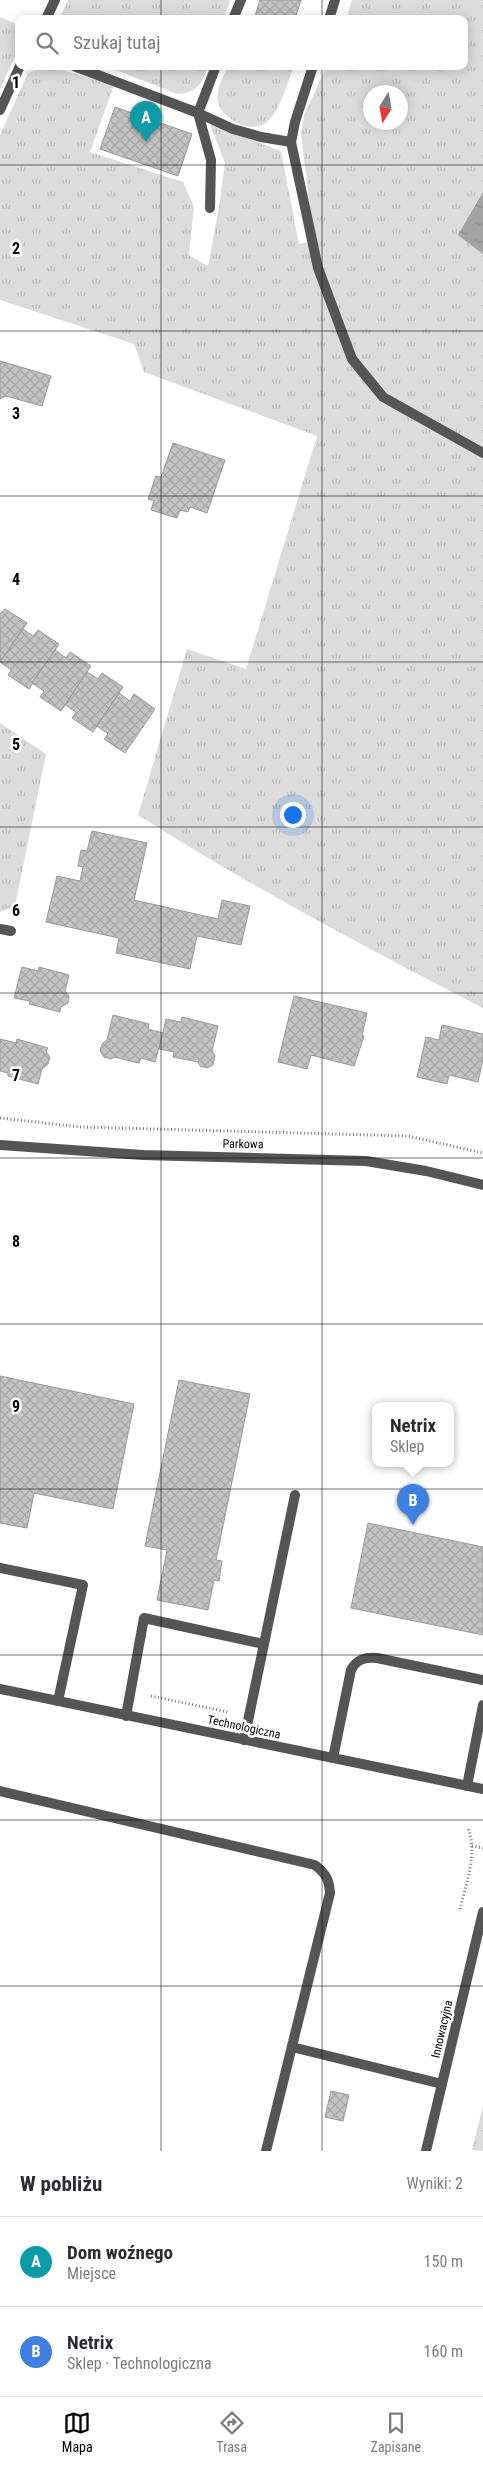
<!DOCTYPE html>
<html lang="pl">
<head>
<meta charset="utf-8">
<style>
	:root { --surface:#fff; --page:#f2f2f3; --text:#2b2b33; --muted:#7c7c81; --line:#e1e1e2; --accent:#000 }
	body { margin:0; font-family:"Roboto Condensed",sans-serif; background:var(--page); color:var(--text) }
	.compass { position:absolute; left:363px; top:85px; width:45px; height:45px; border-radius:50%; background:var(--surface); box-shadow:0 2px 12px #0003; rotate:191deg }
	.you { position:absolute; left:292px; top:814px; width:18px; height:18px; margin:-12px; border:4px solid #fff; border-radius:50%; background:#1a73e8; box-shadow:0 0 0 8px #1a73e833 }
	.badge { display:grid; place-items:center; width:32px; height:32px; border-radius:50%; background:var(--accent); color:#fff; font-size:16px; font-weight:700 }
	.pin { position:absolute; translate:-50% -41px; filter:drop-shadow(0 1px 2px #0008) }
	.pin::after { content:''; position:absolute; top:26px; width:18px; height:15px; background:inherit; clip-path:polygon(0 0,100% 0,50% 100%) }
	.popup { position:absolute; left:372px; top:1402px; width:82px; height:65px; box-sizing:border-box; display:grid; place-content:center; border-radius:10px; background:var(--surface); filter:drop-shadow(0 1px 4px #0005); font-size:16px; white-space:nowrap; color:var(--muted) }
	.popup b { font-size:19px; color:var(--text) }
	.popup::after { content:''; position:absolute; left:50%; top:100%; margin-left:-10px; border:10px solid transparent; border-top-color:var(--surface) }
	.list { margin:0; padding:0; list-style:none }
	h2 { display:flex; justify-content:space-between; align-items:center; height:65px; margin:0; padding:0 20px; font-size:21px }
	h2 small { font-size:16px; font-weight:400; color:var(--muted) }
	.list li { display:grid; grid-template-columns:32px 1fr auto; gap:15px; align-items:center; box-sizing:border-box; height:90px; padding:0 20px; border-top:1px solid var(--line) }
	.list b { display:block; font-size:19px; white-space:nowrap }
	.list p { margin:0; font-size:16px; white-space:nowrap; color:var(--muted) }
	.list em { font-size:16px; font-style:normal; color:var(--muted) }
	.icon { flex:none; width:28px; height:28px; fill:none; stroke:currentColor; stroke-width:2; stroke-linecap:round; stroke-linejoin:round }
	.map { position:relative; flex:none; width:483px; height:2151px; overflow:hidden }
	.search { position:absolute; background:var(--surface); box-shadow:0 2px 12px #0003; left:15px; right:15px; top:15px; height:55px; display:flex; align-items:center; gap:12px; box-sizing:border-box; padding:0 18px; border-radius:10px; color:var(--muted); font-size:19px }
	.sheet { height:245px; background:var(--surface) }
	nav { display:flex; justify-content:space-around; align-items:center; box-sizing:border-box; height:70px; border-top:1px solid var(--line); background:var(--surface); font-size:14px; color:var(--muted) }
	nav a { display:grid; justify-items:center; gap:2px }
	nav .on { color:var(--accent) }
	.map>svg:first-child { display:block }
</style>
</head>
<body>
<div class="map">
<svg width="483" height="2151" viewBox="0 0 483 2151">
	<defs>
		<pattern id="grass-tufts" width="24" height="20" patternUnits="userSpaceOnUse" patternTransform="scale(1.25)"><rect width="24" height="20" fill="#dcdcdc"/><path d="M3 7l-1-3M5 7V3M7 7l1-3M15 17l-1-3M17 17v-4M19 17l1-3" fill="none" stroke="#bbb"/></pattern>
		<pattern id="water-ripples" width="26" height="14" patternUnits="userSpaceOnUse" patternTransform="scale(1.25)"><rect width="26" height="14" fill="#a3a3a3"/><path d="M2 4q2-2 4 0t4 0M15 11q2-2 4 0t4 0" fill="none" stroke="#8b8b8b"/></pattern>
		<pattern id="building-cross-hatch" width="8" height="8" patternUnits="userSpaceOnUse" patternTransform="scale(1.25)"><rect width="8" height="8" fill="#c4c4c4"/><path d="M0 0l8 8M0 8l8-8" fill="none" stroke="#a7a7a7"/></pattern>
	</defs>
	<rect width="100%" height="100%" fill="#fff"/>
	<g fill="url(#grass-tufts)" fill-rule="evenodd">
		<polygon points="68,0 230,0 224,19 59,19"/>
		<path d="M352,0h131v1008c-117,-60 -233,-122 -345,-193l49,-166 59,20 71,-233 -173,-64 -10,-28 -134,-44v-165l28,-62 21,-7 65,19 -24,67 93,30 11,25 -5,48 19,11 11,-59 6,-44 -15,-39 71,27 18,93 15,-3 -13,-107 3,-19 23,-49h137v-47h-118zM370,92h30v30h-30z"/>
		<polygon points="0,17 19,25 19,48 0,89"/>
		<path d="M106,66h102c-6,18 -11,27 -31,28z"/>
		<path d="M228,66h66c-7,18 -13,42 -26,55 -14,15 -45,-1 -50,-18 -3,-12 5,-26 10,-37z"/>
		<polygon points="0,723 46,754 15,906 0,912"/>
		<polygon points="483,2106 483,2151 472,2150"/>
	</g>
	<polygon fill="url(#water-ripples)" points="483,192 483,254 458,235"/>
	<g fill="url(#building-cross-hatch)" stroke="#999">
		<polygon points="260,0 301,0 295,19 254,19"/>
		<polygon points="115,107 192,134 178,176 100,149"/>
		<polygon points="0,361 51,376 42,406 6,396 0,399"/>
		<polygon points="173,443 225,460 207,513 190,507 188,512 180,510 177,518 151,510 154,501 148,499 156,476 161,477"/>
		<polygon points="5,609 27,623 0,662 0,614"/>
		<polygon points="23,629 33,636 38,630 59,644 29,689 8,675 11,670 0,662"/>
		<polygon points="55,650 66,658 70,652 91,666 61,711 40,697 44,691 32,683"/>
		<polygon points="87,672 98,679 102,673 123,687 93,732 72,718 76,712 65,705"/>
		<polygon points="119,693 130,701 134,694 155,709 125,753 104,739 108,734 97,726"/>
		<polygon points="92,831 147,843 134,900 218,919 222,900 250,906 241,945 197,936 190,969 116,953 119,938 46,922 57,876 80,881 83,867 78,866 81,850 87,851"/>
		<polygon points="22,967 38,971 39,967 69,975 65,991 69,996 68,1003 61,1007 60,1012 29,1004 30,1001 14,998"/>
		<polygon points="294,996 367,1013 362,1036 364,1036 354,1066 311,1055 307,1069 278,1062"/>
		<polygon points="113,1015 149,1024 148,1029 163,1033 155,1062 141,1058 139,1063 114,1057 111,1059 104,1057 100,1051 102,1044 107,1040"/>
		<polygon points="182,1017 218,1026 212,1051 215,1056 213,1065 207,1068 200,1066 198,1062 173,1057 174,1052 159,1049 166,1019 181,1022"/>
		<polygon points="442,1025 483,1034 483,1059 478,1082 449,1075 447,1084 417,1077 426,1037 439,1040"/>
		<polygon points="0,1039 16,1043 17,1039 48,1048 46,1051 50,1057 48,1064 42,1069 38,1084 8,1076 8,1073 0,1071"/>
		<polygon points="0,1376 134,1404 113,1509 34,1493 27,1528 0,1523"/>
		<polygon points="179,1380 250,1394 216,1560 222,1561 219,1581 214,1580 208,1610 157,1600 167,1550 145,1546"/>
		<polygon points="368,1523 483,1547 483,1635 351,1608"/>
		<polygon points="331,2091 349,2095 343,2121 325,2117"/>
	</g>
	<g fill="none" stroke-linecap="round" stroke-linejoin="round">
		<g stroke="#777" stroke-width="3" stroke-dasharray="1 2.5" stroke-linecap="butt">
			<polyline points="0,1118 81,1127 408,1136 483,1153"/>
			<polyline points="151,1696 228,1712"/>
			<polyline points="472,1846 483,1848"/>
			<path d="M460,1909c6,-25 18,-56 8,-81"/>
		</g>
		<g stroke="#555" stroke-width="10">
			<polyline points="46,19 55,0"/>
			<polyline points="233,19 241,0"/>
			<polyline points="329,19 335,0"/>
			<polyline points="74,66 198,113 233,129 261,137 291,142"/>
			<polyline points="313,66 295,122 291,142 318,268 352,359 383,397 483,453"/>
			<polyline points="0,110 20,66"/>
			<polyline points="210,208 211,160 198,113 216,66"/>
			<polyline points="0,929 11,931"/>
			<polyline points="0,1568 83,1585 58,1701"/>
			<polyline points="126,1716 144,1618 264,1644"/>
			<polyline points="244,1740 295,1495"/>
			<path d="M333,1758l18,-88c6,-11 14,-13 26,-12l106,22"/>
			<polyline points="467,1786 483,1705"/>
			<path d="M0,1791l315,74c11,9 14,14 15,28l-64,258"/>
			<polyline points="292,2047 442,2084"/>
		</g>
		<g stroke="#555" stroke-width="10">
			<polyline points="0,1145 143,1155 366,1161 426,1171 483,1185"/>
			<polyline points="0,1689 483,1789"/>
			<polyline points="426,2151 483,1912"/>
		</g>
	</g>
	<path fill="none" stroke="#000" stroke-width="1" stroke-opacity="0.55" d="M161,0v19M322,0v19M161,66v2085M322,66v2085M0,165h483M0,331h483M0,496h483M0,662h483M0,827h483M0,993h483M0,1158h483M0,1324h483M0,1489h483M0,1655h483M0,1820h483M0,1986h483"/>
	<g text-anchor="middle" stroke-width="5" stroke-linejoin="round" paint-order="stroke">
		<g font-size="12" fill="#000" stroke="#fff">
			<text transform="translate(243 1144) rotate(1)" y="4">Parkowa</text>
			<text transform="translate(244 1727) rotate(12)" y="4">Technologiczna</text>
			<text transform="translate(442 2029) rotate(-77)" y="4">Innowacyjna</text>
		</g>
	</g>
	<g font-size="16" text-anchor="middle" font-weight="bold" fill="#000" stroke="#fff" stroke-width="5" stroke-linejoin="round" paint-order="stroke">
		<text x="16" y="88">1</text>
		<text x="16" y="254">2</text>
		<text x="16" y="419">3</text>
		<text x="16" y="585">4</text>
		<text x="16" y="750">5</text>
		<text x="16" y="916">6</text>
		<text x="16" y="1081">7</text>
		<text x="16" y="1247">8</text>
		<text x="16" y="1412">9</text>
	</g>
</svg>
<svg class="compass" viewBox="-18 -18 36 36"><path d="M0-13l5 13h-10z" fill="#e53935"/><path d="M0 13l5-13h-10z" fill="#7c7c81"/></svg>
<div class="you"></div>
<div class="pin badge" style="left:146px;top:142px;background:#0f9aa8">A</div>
<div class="pin badge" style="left:413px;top:1525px;background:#3f7fe0">B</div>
<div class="popup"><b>Netrix</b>Sklep</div>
<div class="search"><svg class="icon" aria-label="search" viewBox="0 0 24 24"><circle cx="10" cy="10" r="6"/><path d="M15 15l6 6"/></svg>Szukaj tutaj</div>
</div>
<section class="sheet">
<h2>W pobliżu<small>Wyniki: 2</small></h2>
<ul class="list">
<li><span class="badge" style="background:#0f9aa8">A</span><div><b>Dom woźnego</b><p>Miejsce</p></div><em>150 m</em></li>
<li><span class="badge" style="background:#3f7fe0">B</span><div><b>Netrix</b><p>Sklep · Technologiczna</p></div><em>160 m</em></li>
</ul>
</section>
<nav>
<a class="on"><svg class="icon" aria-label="map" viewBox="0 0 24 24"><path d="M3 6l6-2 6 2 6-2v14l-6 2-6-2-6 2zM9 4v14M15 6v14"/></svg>Mapa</a>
<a><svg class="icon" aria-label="directions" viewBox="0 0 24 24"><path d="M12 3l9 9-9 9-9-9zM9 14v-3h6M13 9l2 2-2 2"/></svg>Trasa</a>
<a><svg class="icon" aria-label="saved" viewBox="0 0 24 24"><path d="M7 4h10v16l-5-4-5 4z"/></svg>Zapisane</a>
</nav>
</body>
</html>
